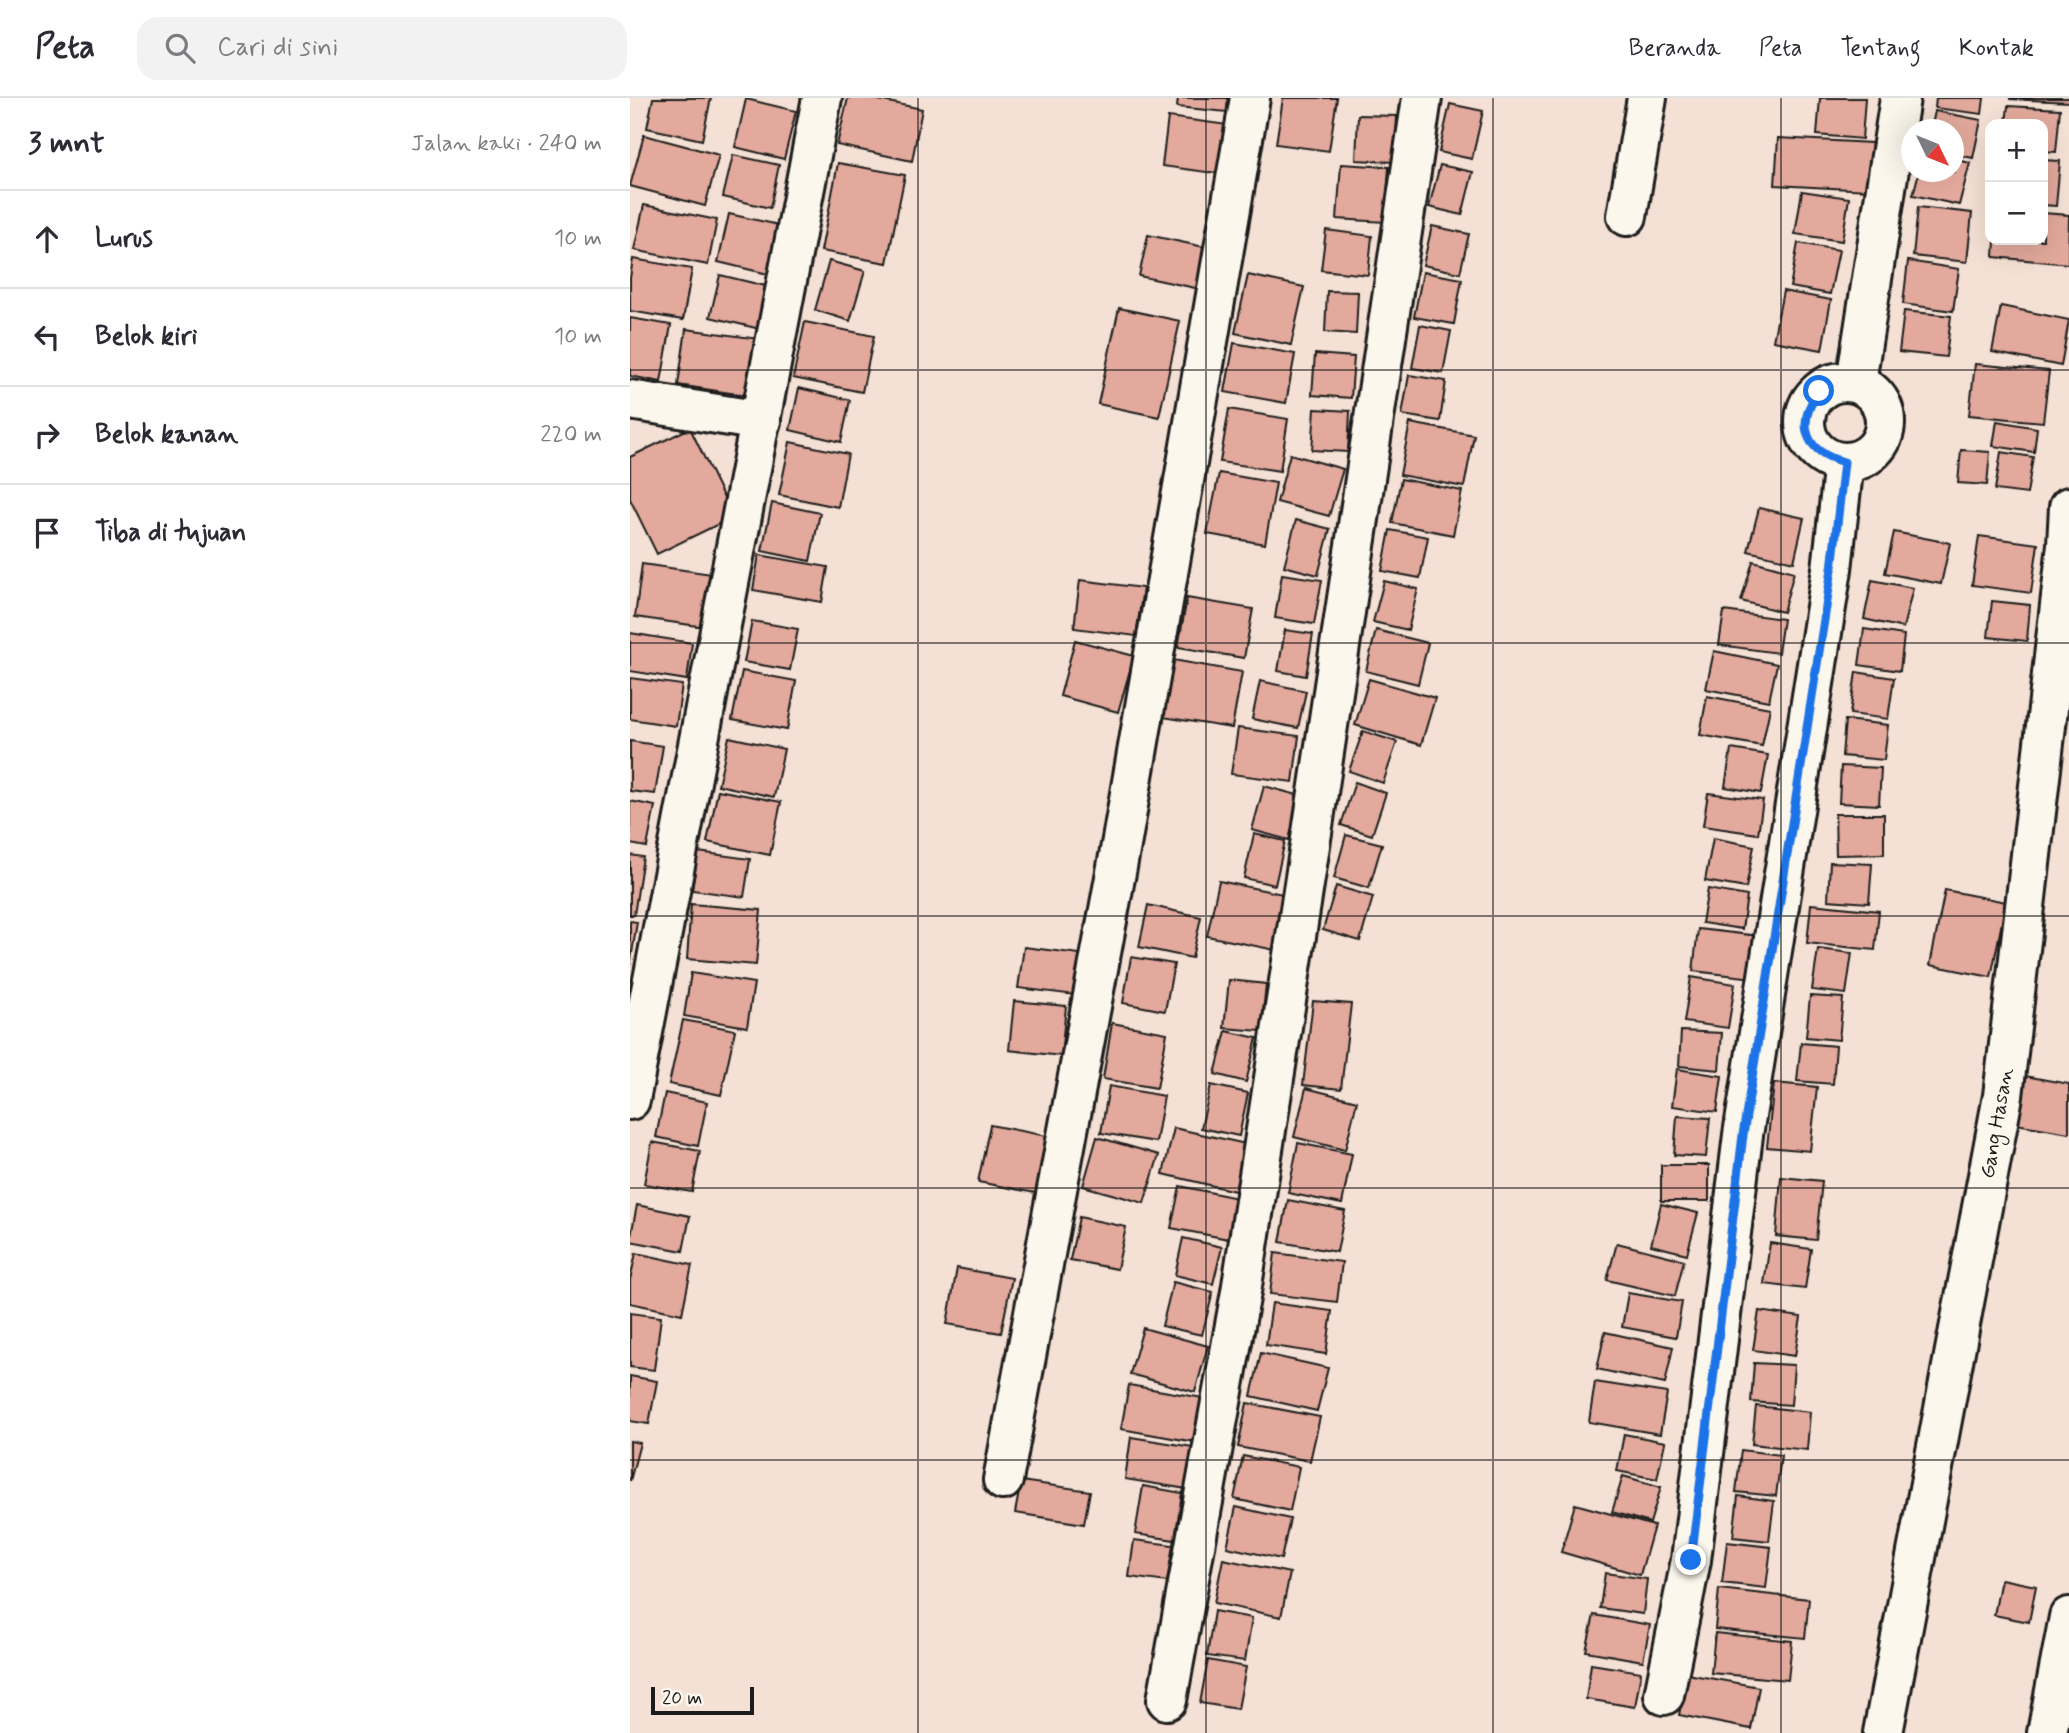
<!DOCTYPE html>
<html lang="id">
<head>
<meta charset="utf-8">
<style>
	:root { --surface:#fff; --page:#f2f2f3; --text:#2b2b33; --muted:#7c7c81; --line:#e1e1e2 }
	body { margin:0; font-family:Mynerve,sans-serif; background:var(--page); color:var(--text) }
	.controls { position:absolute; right:21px; top:21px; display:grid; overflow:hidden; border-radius:14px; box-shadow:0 7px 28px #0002 }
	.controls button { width:63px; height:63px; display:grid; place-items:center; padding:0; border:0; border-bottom:2px solid var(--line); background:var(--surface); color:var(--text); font:35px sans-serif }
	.compass { position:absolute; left:1271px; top:21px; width:63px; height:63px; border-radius:50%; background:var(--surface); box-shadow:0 7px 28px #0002; rotate:133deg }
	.scale { position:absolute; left:21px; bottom:18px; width:103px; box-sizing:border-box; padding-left:7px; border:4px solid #1c1c1c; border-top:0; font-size:19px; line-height:24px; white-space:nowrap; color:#1c1c1c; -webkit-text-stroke:5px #fbf7ec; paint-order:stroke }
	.stop { position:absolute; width:21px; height:21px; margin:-16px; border:5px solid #1a73e8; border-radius:50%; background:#fff }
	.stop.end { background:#1a73e8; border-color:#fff; box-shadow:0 2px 7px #0008 }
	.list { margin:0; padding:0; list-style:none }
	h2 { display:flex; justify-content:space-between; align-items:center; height:91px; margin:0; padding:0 28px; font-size:30px }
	h2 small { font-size:23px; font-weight:400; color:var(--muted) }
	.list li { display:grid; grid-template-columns:46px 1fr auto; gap:21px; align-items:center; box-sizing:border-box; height:98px; padding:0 28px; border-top:2px solid var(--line) }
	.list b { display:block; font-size:26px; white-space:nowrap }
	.list em { font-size:23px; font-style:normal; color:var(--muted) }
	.icon { flex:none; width:38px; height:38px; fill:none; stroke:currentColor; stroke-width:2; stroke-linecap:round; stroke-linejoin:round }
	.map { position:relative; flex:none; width:1439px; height:1635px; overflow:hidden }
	header { display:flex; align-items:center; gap:42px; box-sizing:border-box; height:98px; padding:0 35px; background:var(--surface); border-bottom:2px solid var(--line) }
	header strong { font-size:33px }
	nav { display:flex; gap:38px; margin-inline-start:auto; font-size:24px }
	.search { width:490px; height:63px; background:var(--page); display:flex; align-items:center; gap:18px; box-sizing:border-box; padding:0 24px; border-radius:21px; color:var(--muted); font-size:26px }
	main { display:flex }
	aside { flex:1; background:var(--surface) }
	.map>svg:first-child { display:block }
</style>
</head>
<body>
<header>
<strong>Peta</strong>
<div class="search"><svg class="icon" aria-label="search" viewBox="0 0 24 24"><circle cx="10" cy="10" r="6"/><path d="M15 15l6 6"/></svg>Cari di sini</div>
<nav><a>Beranda</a><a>Peta</a><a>Tentang</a><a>Kontak</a></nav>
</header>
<main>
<aside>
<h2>3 mnt<small>Jalan kaki · 240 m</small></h2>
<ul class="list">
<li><svg class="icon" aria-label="ahead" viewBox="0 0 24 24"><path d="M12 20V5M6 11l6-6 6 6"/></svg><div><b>Lurus</b></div><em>10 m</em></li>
<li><svg class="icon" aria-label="left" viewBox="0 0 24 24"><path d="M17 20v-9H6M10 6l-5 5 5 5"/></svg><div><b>Belok kiri</b></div><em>10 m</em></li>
<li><svg class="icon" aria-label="right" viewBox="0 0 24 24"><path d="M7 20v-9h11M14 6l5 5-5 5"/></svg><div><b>Belok kanan</b></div><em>220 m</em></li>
<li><svg class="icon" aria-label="arrive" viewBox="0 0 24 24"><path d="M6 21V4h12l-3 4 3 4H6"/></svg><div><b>Tiba di tujuan</b></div></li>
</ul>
</aside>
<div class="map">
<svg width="1439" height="1635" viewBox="0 0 1439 1635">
	<rect width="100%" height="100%" fill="#f4e0d4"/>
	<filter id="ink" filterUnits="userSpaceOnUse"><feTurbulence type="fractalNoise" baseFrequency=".0143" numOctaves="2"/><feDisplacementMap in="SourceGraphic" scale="14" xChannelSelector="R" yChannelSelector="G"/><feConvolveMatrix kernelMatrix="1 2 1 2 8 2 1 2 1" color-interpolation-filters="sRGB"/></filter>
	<g filter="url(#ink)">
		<g fill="#e2a99c" stroke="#1c1c1c" stroke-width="2">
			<polygon points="23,0 81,0 72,42 17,30"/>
			<polygon points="218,0 239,0 292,11 282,63 207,47"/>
			<polygon points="548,0 598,0 597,14 547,9"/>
			<polygon points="653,0 707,0 699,53 646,46"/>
			<polygon points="1190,0 1235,0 1232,41 1187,37"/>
			<polygon points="1306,0 1354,0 1352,16 1305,10"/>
			<polygon points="1439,0 1439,4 1380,1 1380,0"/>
			<polygon points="116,1 166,13 154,61 105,49"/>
			<polygon points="820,6 853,13 842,61 809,54"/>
			<polygon points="1378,8 1430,11 1426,54 1413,53 1413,26 1376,26"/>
			<polygon points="1305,13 1351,22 1343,60 1324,56 1324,32 1301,32"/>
			<polygon points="728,17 767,18 765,64 726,62"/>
			<polygon points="538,19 598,27 591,76 532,68"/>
			<polygon points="14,37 89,57 75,108 0,88"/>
			<polygon points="1148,40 1242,45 1239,92 1145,87"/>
			<polygon points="103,57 149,67 140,110 93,99"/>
			<polygon points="1324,61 1340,65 1329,107 1283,97 1289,74 1324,74"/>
			<polygon points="1413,62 1430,63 1426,108 1413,107"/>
			<polygon points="208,65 275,77 257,165 191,153"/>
			<polygon points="711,66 759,69 755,124 707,121"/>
			<polygon points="810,67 843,74 832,117 799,109"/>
			<polygon points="1172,93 1219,100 1212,143 1165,136"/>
			<polygon points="14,107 87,122 78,167 4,152"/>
			<polygon points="1288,109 1342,115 1337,164 1283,158"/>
			<polygon points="1413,115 1439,117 1438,166 1364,159 1365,142 1413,142"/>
			<polygon points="99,116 149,127 138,176 88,164"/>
			<polygon points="802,128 839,136 830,175 793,167"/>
			<polygon points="696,132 742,138 738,177 691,172"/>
			<polygon points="518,137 579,150 570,191 509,178"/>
			<polygon points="1168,145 1209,152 1200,196 1160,189"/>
			<polygon points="3,161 62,171 53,222 0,213 0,180"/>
			<polygon points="199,163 235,173 220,223 185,212"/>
			<polygon points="1278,163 1329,171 1323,213 1273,206"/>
			<polygon points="793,174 832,181 824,226 784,219"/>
			<polygon points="90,177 140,189 130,231 80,219"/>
			<polygon points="618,177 674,189 661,247 605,235"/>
			<polygon points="697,193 728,194 726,236 695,234"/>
			<polygon points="1153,193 1201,202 1192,252 1143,243"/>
			<polygon points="1371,208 1439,222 1431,268 1362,254"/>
			<polygon points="489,210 550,223 529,319 468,306"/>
			<polygon points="1274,213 1321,218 1316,259 1269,254"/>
			<polygon points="0,220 41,227 31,284 0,278"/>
			<polygon points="175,224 244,238 232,294 163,280"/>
			<polygon points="790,227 821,233 813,275 782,270"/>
			<polygon points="56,231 129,241 120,298 48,287"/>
			<polygon points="604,245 665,256 656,305 595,294"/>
			<polygon points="685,256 724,259 721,300 682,297"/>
			<polygon points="1345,266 1419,273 1413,324 1339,317"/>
			<polygon points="779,277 816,283 810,323 772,317"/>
			<polygon points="169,290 220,302 211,344 160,332"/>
			<polygon points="599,311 658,321 650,373 590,364"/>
			<polygon points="685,311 720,313 718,354 682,352"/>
			<polygon points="1367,323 1407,330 1404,354 1363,348"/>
			<polygon points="780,325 844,337 834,389 770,377"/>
			<polygon points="60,330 103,419 27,456 0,401 0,359"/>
			<polygon points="160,344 218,356 208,409 149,397"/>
			<polygon points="1331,352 1360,354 1357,387 1328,385"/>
			<polygon points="1371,354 1403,359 1397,396 1365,392"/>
			<polygon points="660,356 713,371 699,418 647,404"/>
			<polygon points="589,375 646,385 635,446 577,436"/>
			<polygon points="771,381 832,393 823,437 762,425"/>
			<polygon points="142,405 190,415 180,463 132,453"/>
			<polygon points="1129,410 1174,420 1164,464 1118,453"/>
			<polygon points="666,422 700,431 688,477 654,468"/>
			<polygon points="760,432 798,439 790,480 752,473"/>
			<polygon points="1264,434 1320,445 1311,486 1255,475"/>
			<polygon points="1349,438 1408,446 1401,495 1342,487"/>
			<polygon points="129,457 198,469 192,504 123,492"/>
			<polygon points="1123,463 1164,474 1153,514 1111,503"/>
			<polygon points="12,466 82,476 75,529 5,519"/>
			<polygon points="652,476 692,482 684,526 645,520"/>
			<polygon points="450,482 513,490 506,538 444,530"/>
			<polygon points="1242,482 1283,490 1273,530 1234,521"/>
			<polygon points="754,483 788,491 778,532 743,524"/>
			<polygon points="557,500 623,511 614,560 548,549"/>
			<polygon points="1362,503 1400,507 1397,543 1358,539"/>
			<polygon points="1094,513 1153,521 1148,555 1089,547"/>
			<polygon points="122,523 168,531 160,572 114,564"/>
			<polygon points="1234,531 1274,537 1270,573 1229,567"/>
			<polygon points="655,532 683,536 676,578 648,573"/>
			<polygon points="746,532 798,545 788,586 736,573"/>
			<polygon points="0,535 62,545 57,582 0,573"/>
			<polygon points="445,542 504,558 488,614 430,598"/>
			<polygon points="1084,553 1147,566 1139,603 1076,591"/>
			<polygon points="543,562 612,574 602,630 533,619"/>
			<polygon points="112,573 166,583 157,632 102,622"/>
			<polygon points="1226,574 1264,580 1258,621 1220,616"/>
			<polygon points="0,580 52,587 46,628 0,621"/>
			<polygon points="739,581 805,600 791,647 725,627"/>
			<polygon points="630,583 676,593 668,630 622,621"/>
			<polygon points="1077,598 1140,610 1132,648 1070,637"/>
			<polygon points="1215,622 1258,627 1254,662 1212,658"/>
			<polygon points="608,630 669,638 663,684 601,676"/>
			<polygon points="733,633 767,644 753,685 719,673"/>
			<polygon points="99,639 154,651 144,699 88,687"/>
			<polygon points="0,643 33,648 25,696 0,693"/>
			<polygon points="1101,651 1138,657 1131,695 1095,689"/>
			<polygon points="1211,668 1251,670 1249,707 1209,705"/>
			<polygon points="725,684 756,695 742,737 711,727"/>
			<polygon points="634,688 671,698 659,742 622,732"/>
			<polygon points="88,692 151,704 140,757 77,744"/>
			<polygon points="1078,695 1133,702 1128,736 1073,728"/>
			<polygon points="0,703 25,708 17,749 0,746"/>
			<polygon points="1205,716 1254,716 1254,756 1206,757"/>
			<polygon points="624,736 655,743 645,787 614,780"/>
			<polygon points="716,737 752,746 739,790 704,780"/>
			<polygon points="1083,740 1124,748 1116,790 1075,783"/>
			<polygon points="68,754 120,761 114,799 62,792"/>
			<polygon points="0,757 13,759 4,817 0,817"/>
			<polygon points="1200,764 1242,766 1239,805 1198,802"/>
			<polygon points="589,783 662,798 650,853 577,838"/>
			<polygon points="706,788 743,799 730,843 693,832"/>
			<polygon points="1078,791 1117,798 1112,831 1072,825"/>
			<polygon points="1315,792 1376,804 1361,879 1300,867"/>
			<polygon points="61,806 131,812 126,867 57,861"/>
			<polygon points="1181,806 1249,813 1245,852 1177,845"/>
			<polygon points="518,807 571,819 562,860 509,849"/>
			<polygon points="0,823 7,824 0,868"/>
			<polygon points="1068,831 1129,838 1124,880 1063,873"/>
			<polygon points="394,849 450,856 445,897 388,890"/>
			<polygon points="1188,851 1222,855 1216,896 1182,892"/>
			<polygon points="501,859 544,866 535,913 493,905"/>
			<polygon points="61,875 124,885 117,929 54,918"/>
			<polygon points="1061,879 1105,886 1098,930 1054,924"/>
			<polygon points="599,882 636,886 631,933 594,930"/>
			<polygon points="1180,898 1213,900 1209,942 1176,939"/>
			<polygon points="384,903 436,908 431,958 379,952"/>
			<polygon points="683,903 721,906 711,991 673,987"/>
			<polygon points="53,922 105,932 91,997 39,986"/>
			<polygon points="482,925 537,935 527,990 473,981"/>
			<polygon points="596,933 627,940 616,984 585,976"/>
			<polygon points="1051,933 1092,935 1089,972 1049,968"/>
			<polygon points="1171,945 1206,948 1203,986 1167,983"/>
			<polygon points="1047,971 1092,978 1087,1014 1042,1008"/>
			<polygon points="1395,978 1439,986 1439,1035 1386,1026"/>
			<polygon points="1144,985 1187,989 1180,1053 1137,1049"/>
			<polygon points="581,987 618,995 609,1038 571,1030"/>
			<polygon points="479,988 534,998 526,1044 471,1035"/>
			<polygon points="676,990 727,1003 715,1052 664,1039"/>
			<polygon points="35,995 77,1004 68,1048 26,1039"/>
			<polygon points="1047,1018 1080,1020 1076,1059 1044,1057"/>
			<polygon points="360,1027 422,1039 411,1096 348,1084"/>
			<polygon points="544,1030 616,1046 605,1093 533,1076"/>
			<polygon points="467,1039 529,1057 514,1105 453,1088"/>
			<polygon points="22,1044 70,1053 62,1094 14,1086"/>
			<polygon points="668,1045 722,1056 712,1106 658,1095"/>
			<rect x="1031" y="1067" width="48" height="36"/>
			<polygon points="1151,1079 1192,1083 1186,1142 1146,1138"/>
			<polygon points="550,1088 612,1101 604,1142 541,1130"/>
			<polygon points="658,1102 715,1113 707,1154 650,1144"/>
			<polygon points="1031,1106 1068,1115 1057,1156 1021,1147"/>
			<polygon points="7,1107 60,1118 53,1153 0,1143"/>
			<polygon points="449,1119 496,1129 487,1171 440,1162"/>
			<polygon points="553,1140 592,1149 583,1186 545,1177"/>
			<polygon points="987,1145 1054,1162 1045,1198 977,1182"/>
			<polygon points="1140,1145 1181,1151 1175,1191 1134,1186"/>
			<polygon points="6,1155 62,1167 52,1216 0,1205 0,1182"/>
			<polygon points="645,1155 712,1164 707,1204 640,1196"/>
			<polygon points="327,1170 382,1180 371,1235 317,1226"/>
			<polygon points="543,1184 583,1194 572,1237 532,1228"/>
			<polygon points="998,1195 1052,1204 1046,1239 992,1229"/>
			<polygon points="642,1205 702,1213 696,1256 636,1247"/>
			<polygon points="1129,1213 1171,1219 1165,1258 1123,1252"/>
			<polygon points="0,1215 31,1219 24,1272 0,1269"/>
			<polygon points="513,1230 578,1248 565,1294 500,1276"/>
			<polygon points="975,1234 1043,1249 1035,1286 967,1271"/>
			<polygon points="631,1255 698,1270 687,1313 621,1298"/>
			<polygon points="1124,1265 1164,1267 1161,1307 1121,1304"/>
			<polygon points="0,1278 27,1283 19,1326 0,1323"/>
			<polygon points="965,1284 1037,1295 1030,1336 959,1324"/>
			<polygon points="499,1287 573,1300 565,1344 491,1331"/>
			<polygon points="617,1305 690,1319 680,1363 608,1349"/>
			<polygon points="1126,1308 1180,1314 1177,1352 1122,1346"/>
			<polygon points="994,1336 1035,1344 1027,1381 987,1373"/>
			<polygon points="501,1339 563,1349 557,1391 495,1381"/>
			<polygon points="0,1343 10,1345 0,1383"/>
			<polygon points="1111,1352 1151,1357 1146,1398 1106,1394"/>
			<polygon points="613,1358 669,1369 660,1413 604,1401"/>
			<polygon points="993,1378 1031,1389 1020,1425 982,1414"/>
			<polygon points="391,1383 460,1393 454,1426 385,1415"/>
			<polygon points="513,1388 552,1395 545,1442 505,1436"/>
			<polygon points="1108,1398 1144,1403 1139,1443 1103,1439"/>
			<polygon points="945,1406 1024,1428 1010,1477 931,1454"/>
			<polygon points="606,1409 660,1421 651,1461 597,1449"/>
			<polygon points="504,1442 543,1447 537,1484 499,1479"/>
			<polygon points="1097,1444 1141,1449 1136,1490 1092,1485"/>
			<polygon points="593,1461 660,1475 651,1519 584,1505"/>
			<polygon points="975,1475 1017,1481 1013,1516 970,1510"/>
			<polygon points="1371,1481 1406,1488 1399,1524 1364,1517"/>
			<polygon points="1089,1491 1179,1501 1175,1540 1085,1531"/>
			<polygon points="584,1513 622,1520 615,1563 577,1558"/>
			<polygon points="964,1517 1020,1527 1013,1563 956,1553"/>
			<polygon points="1085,1535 1162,1543 1158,1582 1081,1575"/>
			<polygon points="578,1562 616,1569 608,1611 570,1605"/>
			<polygon points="961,1566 1011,1574 1005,1609 956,1601"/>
			<polygon points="1057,1576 1129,1589 1121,1631 1049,1617"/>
		</g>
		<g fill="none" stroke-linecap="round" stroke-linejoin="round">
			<g stroke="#1c1c1c" stroke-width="44">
				<g id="minor">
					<polyline points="997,118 1017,0"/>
					<polyline points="1226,284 1270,0"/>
					<circle cx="1215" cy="324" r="40"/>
					<polyline points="0,302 131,323"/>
					<polyline points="0,1002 192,0"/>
					<polyline points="373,1382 492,742 620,0"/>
					<polyline points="1034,1597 1061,1462 1113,1037 1202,471 1214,364"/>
					<polyline points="537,1602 611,1194 683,728 792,0"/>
					<polyline points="1253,1635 1373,998 1437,447 1439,409"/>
					<polyline points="1417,1635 1439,1519"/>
				</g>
			</g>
			<use href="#minor" stroke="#fbf7ec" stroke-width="38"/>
		</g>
	</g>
	<g fill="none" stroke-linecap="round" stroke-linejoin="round" filter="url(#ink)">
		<path stroke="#1a73e8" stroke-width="9" d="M1061,1462l52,-425 89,-566 12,-107c-39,-10 -49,-38 -25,-71"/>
	</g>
	<path fill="none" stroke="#1c1c1c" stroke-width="2" stroke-opacity="0.55" d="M288,0v1635M576,0v1635M863,0v1635M1151,0v1635M0,272h1439M0,545h1439M0,818h1439M0,1090h1439M0,1362h1439"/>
	<g text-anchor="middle" stroke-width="7" stroke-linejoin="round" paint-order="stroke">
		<g font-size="21" fill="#1c1c1c" stroke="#fbf7ec">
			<text transform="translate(1366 1025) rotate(-80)" y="7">Gang Hasan</text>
		</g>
	</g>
</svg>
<div class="controls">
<button>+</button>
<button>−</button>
</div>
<svg class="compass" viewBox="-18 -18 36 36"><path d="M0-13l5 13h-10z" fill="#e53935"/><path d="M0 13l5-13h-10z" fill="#7c7c81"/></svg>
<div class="scale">20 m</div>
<div class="stop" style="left:1189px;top:293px"></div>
<div class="stop end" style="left:1061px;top:1462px"></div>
</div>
</main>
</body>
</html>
